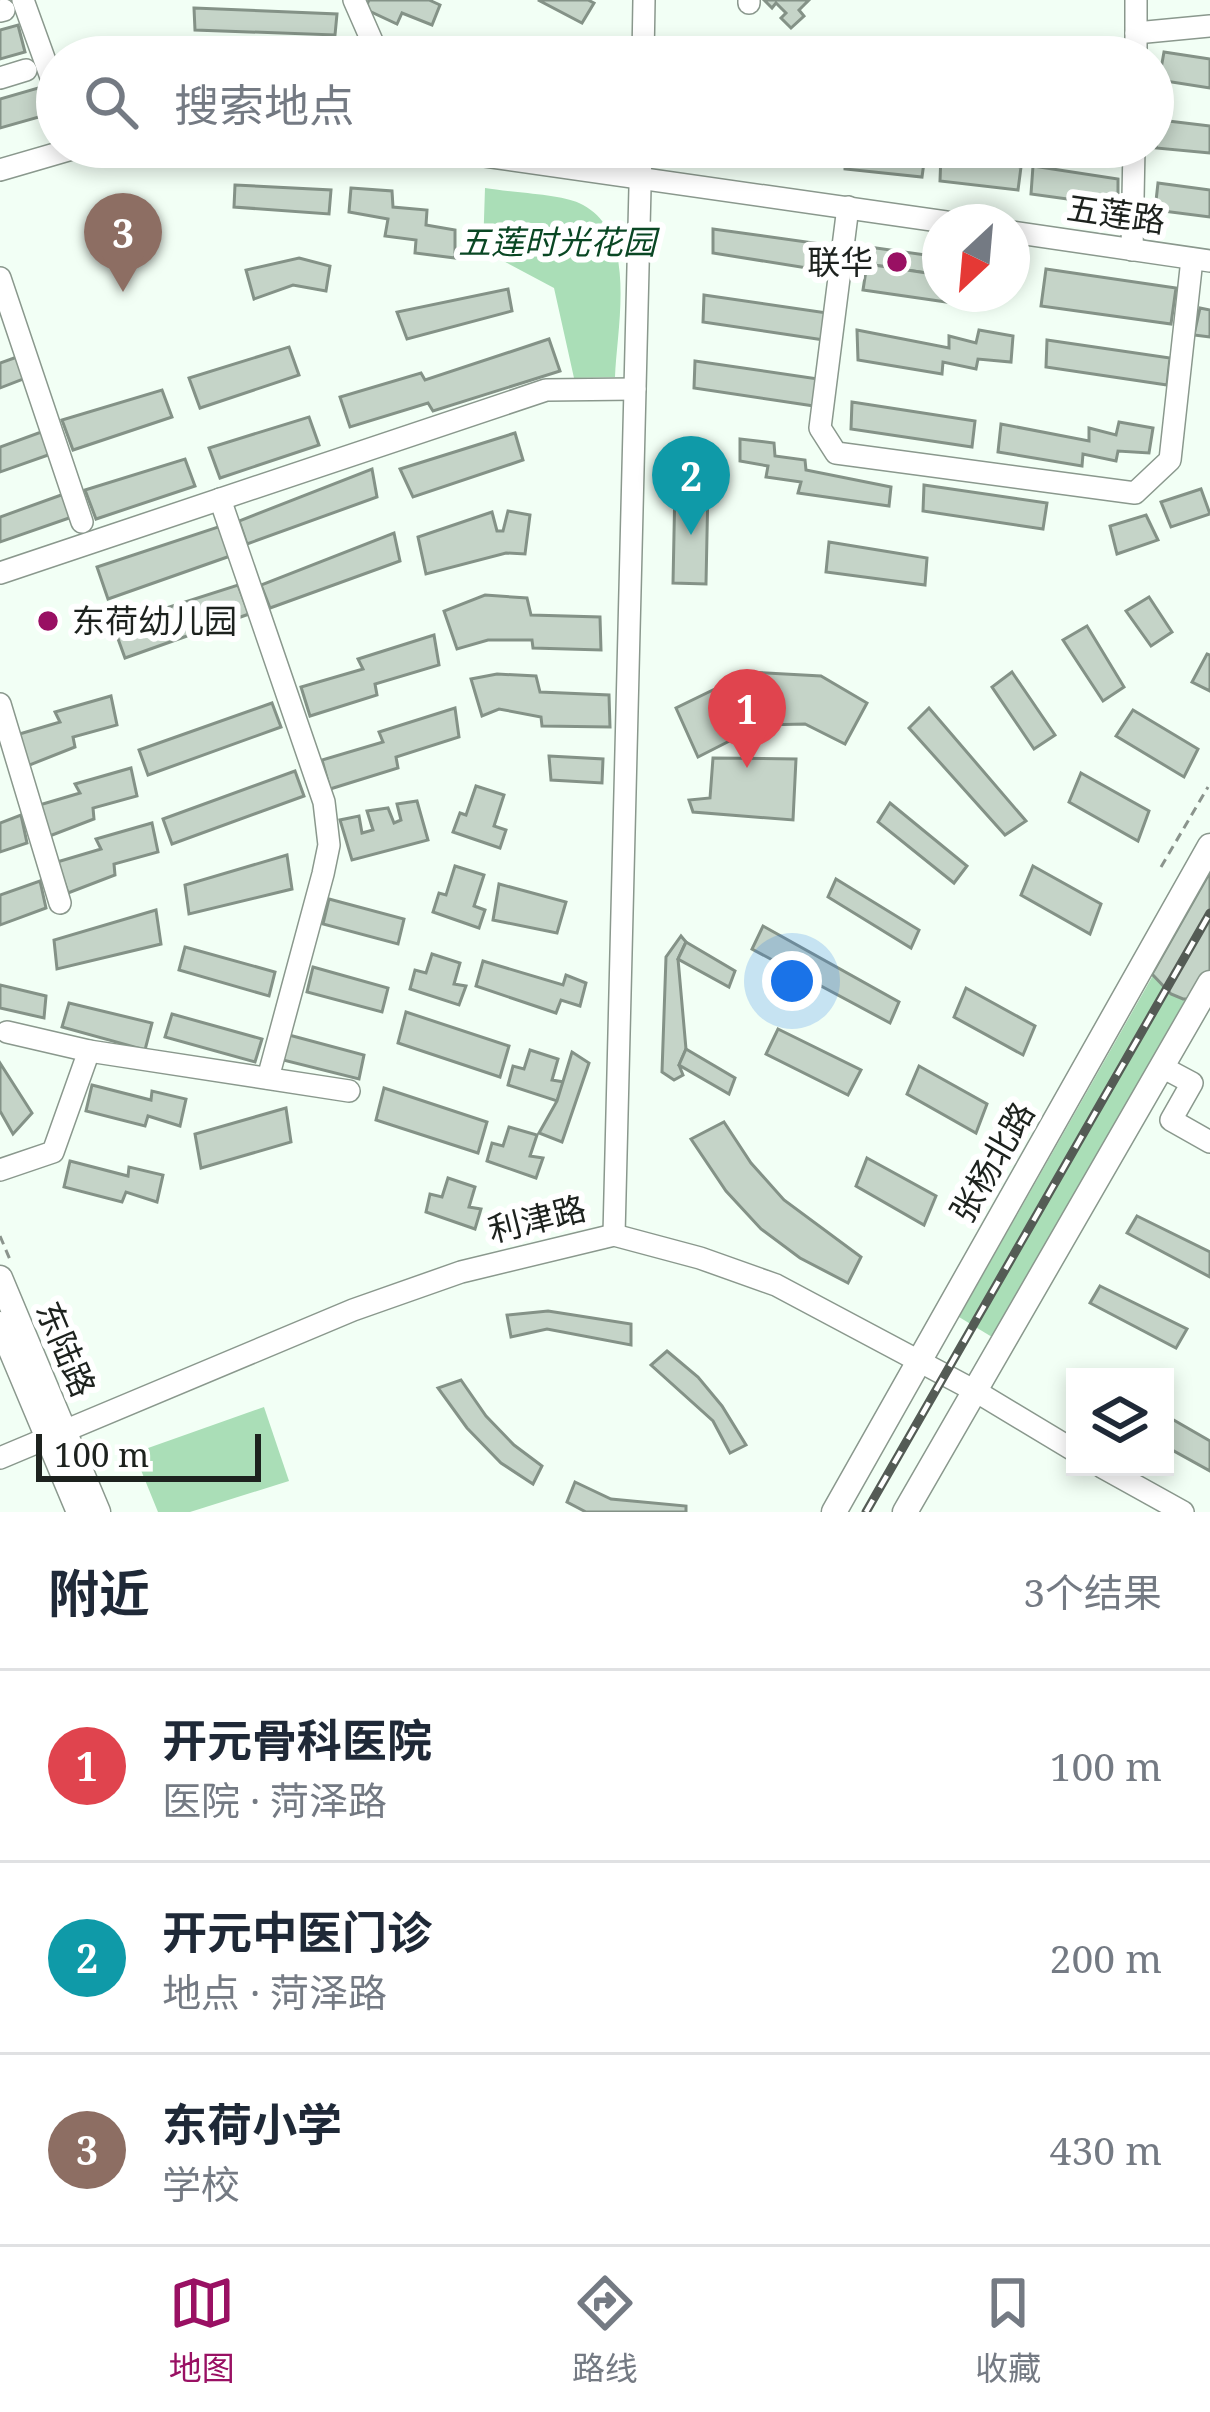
<!DOCTYPE html>
<html lang="zh">
<head>
<meta charset="utf-8">
<style>
	:root { --surface:#fff; --page:#f6f6f7; --text:#1f2937; --muted:#747a83; --line:#e0e1e3; --accent:#991063 }
	body { margin:0; font-family:"Noto Serif","Noto Sans SC",serif; background:var(--page); color:var(--text) }
	.controls { position:absolute; right:36px; bottom:36px; display:grid; overflow:hidden; border-radius:0px; box-shadow:0 6px 18px #0003 }
	.controls button { width:108px; height:108px; display:grid; place-items:center; padding:0; border:0; border-bottom:3px solid var(--line); background:var(--surface); color:var(--text); font:60px sans-serif }
	.compass { position:absolute; left:922px; top:204px; width:108px; height:108px; border-radius:50%; background:var(--surface); box-shadow:0 6px 18px #0003; rotate:206deg }
	.scale { position:absolute; left:36px; bottom:30px; width:225px; box-sizing:border-box; padding-left:12px; border:6px solid #1d221e; border-top:0; font-size:33px; line-height:42px; white-space:nowrap; color:#1d221e; -webkit-text-stroke:9px #fff; paint-order:stroke }
	.you { position:absolute; left:792px; top:981px; width:42px; height:42px; margin:-30px; border:9px solid #fff; border-radius:50%; background:#1a73e8; box-shadow:0 0 0 18px #1a73e833 }
	.badge { display:grid; place-items:center; width:78px; height:78px; border-radius:50%; background:var(--accent); color:#fff; font-size:39px; font-weight:700 }
	.pin { position:absolute; translate:-50% -99px; filter:drop-shadow(0 3px 6px #0008) }
	.pin::after { content:''; position:absolute; top:63px; width:42px; height:36px; background:inherit; clip-path:polygon(0 0,100% 0,50% 100%) }
	.list { margin:0; padding:0; list-style:none }
	h2 { display:flex; justify-content:space-between; align-items:center; height:156px; margin:0; padding:0 48px; font-size:51px }
	h2 small { font-size:39px; font-weight:400; color:var(--muted) }
	.list li { display:grid; grid-template-columns:78px 1fr auto; gap:36px; align-items:center; box-sizing:border-box; height:192px; padding:0 48px; border-top:3px solid var(--line) }
	.list b { display:block; font-size:45px; white-space:nowrap }
	.list p { margin:0; font-size:39px; white-space:nowrap; color:var(--muted) }
	.list em { font-size:39px; font-style:normal; color:var(--muted) }
	.icon { flex:none; width:66px; height:66px; fill:none; stroke:currentColor; stroke-width:2; stroke-linecap:round; stroke-linejoin:round }
	.map { position:relative; flex:none; width:1210px; height:1512px; overflow:hidden }
	.search { position:absolute; background:var(--surface); box-shadow:0 6px 18px #0003; left:36px; right:36px; top:36px; height:132px; display:flex; align-items:center; gap:30px; box-sizing:border-box; padding:0 42px; border-radius:66px; color:var(--muted); font-size:45px }
	.sheet { height:732px; background:var(--surface) }
	nav { display:flex; justify-content:space-around; align-items:center; box-sizing:border-box; height:168px; border-top:3px solid var(--line); background:var(--surface); font-size:33px; color:var(--muted) }
	nav a { display:grid; justify-items:center; gap:6px }
	nav .on { color:var(--accent) }
	.map>svg:first-child { display:block }
</style>
</head>
<body>
<div class="map">
<svg width="1210" height="1512" viewBox="0 0 1210 1512">
	<rect width="100%" height="100%" fill="#f2fff5"/>
	<g fill="#aadeb7">
		<path d="M485,188c22,4 75,6 94,15 60,27 38,122 36,174l-41,1 -20,-90 -71,-38z"/>
		<polygon points="1210,875 1210,957 992,1337 959,1317"/>
		<polygon points="264,1407 289,1481 190,1512 158,1512 134,1453"/>
	</g>
	<g fill="#c5d4c8" stroke="#849287" stroke-width="3">
		<polygon points="369,0 429,0 440,5 432,25 402,13 397,24 365,9"/>
		<polygon points="538,0 588,0 594,3 582,23"/>
		<polygon points="764,0 809,0 799,10 804,16 791,28 781,18 786,13 776,3 772,8"/>
		<polygon points="194,8 337,14 335,35 195,30"/>
		<polygon points="18,25 25,52 0,59 0,30"/>
		<polygon points="860,38 940,51 939,57 858,57"/>
		<polygon points="960,39 1039,52 1039,57 959,57"/>
		<polygon points="1046,41 1126,54 1125,57 1045,57"/>
		<polygon points="1164,52 1210,59 1210,88 1159,80"/>
		<polygon points="38,88 46,115 0,128 0,99"/>
		<polygon points="1160,120 1210,126 1210,153 1156,148"/>
		<polygon points="733,147 821,147 819,166 733,154"/>
		<polygon points="845,147 878,147 925,155 922,177 845,169"/>
		<polygon points="941,154 1021,167 1018,190 940,181"/>
		<polygon points="1033,166 1118,179 1118,206 1031,194"/>
		<polygon points="1158,183 1210,190 1210,217 1155,210"/>
		<polygon points="235,185 331,190 329,214 234,207"/>
		<polygon points="351,188 392,191 393,207 427,210 426,225 455,230 455,258 415,253 416,240 385,236 388,219 349,212"/>
		<polygon points="713,229 835,246 832,272 713,253"/>
		<polygon points="869,247 940,257 940,275 867,264"/>
		<polygon points="299,258 330,266 326,291 293,285 254,299 246,270"/>
		<polygon points="867,264 940,275 940,294 954,294 953,303 863,290"/>
		<polygon points="1046,269 1176,288 1171,324 1041,306"/>
		<polygon points="508,289 512,311 407,339 397,312"/>
		<polygon points="704,295 827,313 824,340 703,322"/>
		<polygon points="1200,308 1210,310 1210,337 1194,335"/>
		<polygon points="857,330 949,348 949,336 976,343 979,330 1013,336 1011,362 978,359 976,369 943,362 942,374 858,360"/>
		<polygon points="549,339 560,371 433,411 428,403 350,427 340,397 421,373 425,380"/>
		<polygon points="1047,340 1170,358 1167,385 1046,367"/>
		<polygon points="289,347 299,375 200,408 189,378"/>
		<polygon points="17,357 26,378 0,388 0,363"/>
		<polygon points="695,361 818,379 814,406 694,388"/>
		<polygon points="162,390 172,417 73,450 62,420"/>
		<polygon points="852,402 975,421 972,447 851,429"/>
		<polygon points="309,417 319,445 220,478 209,448"/>
		<polygon points="1119,422 1153,428 1149,453 1118,451 1116,461 1083,454 1082,466 998,452 1001,424 1089,441 1089,428 1116,435"/>
		<polygon points="44,431 51,454 0,472 0,447"/>
		<polygon points="515,433 523,460 413,497 400,469"/>
		<polygon points="740,439 774,443 775,456 805,460 806,470 891,487 889,506 798,493 801,482 766,477 768,466 740,461"/>
		<polygon points="185,459 195,486 96,519 85,490"/>
		<polygon points="372,469 377,497 247,544 239,521"/>
		<polygon points="675,485 708,486 706,584 673,583"/>
		<polygon points="924,485 1047,503 1043,529 923,511"/>
		<polygon points="1201,489 1210,514 1171,527 1161,502"/>
		<polygon points="64,494 72,517 0,542 0,517"/>
		<polygon points="508,511 530,515 525,554 506,553 426,574 418,537 492,512 497,531 503,531"/>
		<polygon points="1146,515 1158,540 1117,554 1110,526"/>
		<polygon points="221,526 233,555 108,599 97,567"/>
		<polygon points="394,533 400,561 270,608 261,585"/>
		<polygon points="829,542 927,558 925,585 826,572"/>
		<polygon points="238,585 249,614 125,658 113,625"/>
		<polygon points="485,595 527,598 531,615 600,617 601,650 533,648 532,640 488,640 457,649 444,611"/>
		<polygon points="1149,597 1172,632 1151,646 1126,611"/>
		<polygon points="1087,626 1124,687 1103,701 1063,640"/>
		<polygon points="434,635 439,665 375,684 377,695 310,716 301,687 363,669 358,659"/>
		<polygon points="1207,654 1210,655 1210,691 1192,682"/>
		<polygon points="750,672 821,676 867,703 845,744 805,724 761,725 698,757 676,708"/>
		<polygon points="1012,672 1055,735 1034,749 992,687"/>
		<polygon points="497,674 536,676 540,692 609,695 610,727 542,726 541,717 499,709 482,716 471,679"/>
		<polygon points="111,696 117,725 73,737 75,747 27,766 16,735 60,722 55,712"/>
		<polygon points="272,703 281,727 148,775 139,750"/>
		<polygon points="455,708 459,737 396,757 398,768 330,789 322,760 383,742 379,732"/>
		<polygon points="929,708 1026,821 1005,835 909,728"/>
		<polygon points="1133,710 1198,749 1184,777 1116,736"/>
		<polygon points="549,756 603,759 602,783 551,780"/>
		<polygon points="713,758 796,759 793,820 693,812 689,800 710,798"/>
		<polygon points="131,768 137,796 93,808 94,819 47,837 36,806 80,793 75,784"/>
		<polygon points="295,771 304,796 172,844 163,819"/>
		<polygon points="1081,773 1149,811 1138,841 1069,802"/>
		<polygon points="476,786 504,795 494,826 506,830 500,848 453,832 460,813 466,815"/>
		<polygon points="417,801 428,840 352,860 340,820 359,816 362,833 373,830 367,811 388,808 394,823 401,820 397,804"/>
		<polygon points="890,803 967,866 954,883 878,822"/>
		<polygon points="21,815 27,843 0,852 0,823"/>
		<polygon points="152,823 158,852 114,864 115,875 68,893 57,862 101,849 96,839"/>
		<polygon points="287,855 292,889 189,914 185,885"/>
		<polygon points="455,866 484,875 474,906 485,910 479,928 433,912 439,893 446,895"/>
		<polygon points="1033,866 1101,904 1090,934 1021,895"/>
		<polygon points="1210,872 1210,976 1197,999 1183,999 1171,994 1152,974"/>
		<polygon points="836,879 919,930 911,948 828,897"/>
		<polygon points="40,881 46,908 0,925 0,895"/>
		<polygon points="499,884 566,902 557,933 493,920"/>
		<polygon points="329,899 404,919 398,944 323,924"/>
		<polygon points="156,910 161,944 57,969 54,940"/>
		<polygon points="763,926 899,1002 890,1023 752,949"/>
		<polygon points="681,936 686,942 678,959 686,1049 679,1065 683,1075 674,1080 662,1072 666,957"/>
		<polygon points="686,942 735,971 729,987 678,959"/>
		<polygon points="185,947 275,972 269,996 179,970"/>
		<polygon points="432,954 460,963 454,984 466,986 459,1005 410,989 415,970 426,973"/>
		<polygon points="483,961 563,985 566,975 586,983 580,1006 561,1000 556,1013 476,986"/>
		<polygon points="313,967 388,988 382,1012 307,992"/>
		<polygon points="0,985 46,996 44,1018 0,1008"/>
		<polygon points="966,988 1035,1026 1023,1055 954,1017"/>
		<polygon points="69,1003 152,1023 145,1050 62,1027"/>
		<polygon points="406,1012 509,1046 500,1077 398,1043"/>
		<polygon points="172,1014 262,1039 255,1062 165,1037"/>
		<polygon points="778,1029 861,1070 848,1095 766,1054"/>
		<polygon points="289,1035 364,1055 359,1079 283,1060"/>
		<polygon points="686,1049 735,1078 729,1094 679,1065"/>
		<polygon points="530,1050 558,1059 552,1080 564,1082 557,1101 508,1085 513,1066 524,1069"/>
		<polygon points="572,1052 589,1063 562,1142 539,1133 557,1101"/>
		<polygon points="0,1063 32,1113 13,1134 0,1111"/>
		<polygon points="919,1066 987,1104 976,1133 907,1094"/>
		<polygon points="92,1085 151,1100 152,1091 186,1099 180,1126 148,1116 145,1126 86,1111"/>
		<polygon points="384,1088 487,1122 478,1153 376,1120"/>
		<polygon points="286,1108 291,1142 201,1168 195,1134"/>
		<polygon points="724,1122 751,1163 784,1200 861,1257 848,1283 800,1258 761,1229 726,1191 691,1139"/>
		<polygon points="509,1127 537,1135 530,1156 543,1158 536,1178 487,1161 492,1143 503,1146"/>
		<polygon points="867,1158 936,1196 924,1225 856,1186"/>
		<polygon points="70,1161 128,1176 129,1167 163,1175 157,1202 126,1192 122,1202 64,1187"/>
		<polygon points="448,1178 475,1187 469,1207 481,1209 475,1229 426,1212 430,1194 442,1197"/>
		<polygon points="1137,1216 1210,1252 1210,1277 1127,1233"/>
		<polygon points="1100,1286 1187,1329 1176,1348 1090,1303"/>
		<polygon points="548,1311 631,1324 631,1345 547,1329 511,1337 507,1315"/>
		<polygon points="667,1351 698,1377 722,1406 746,1445 730,1453 713,1421 651,1365"/>
		<polygon points="461,1380 486,1416 514,1445 542,1466 533,1484 501,1463 467,1428 438,1388"/>
		<polygon points="1165,1415 1210,1441 1210,1471 1165,1446"/>
		<polygon points="575,1482 611,1499 686,1506 686,1512 586,1512 567,1502"/>
	</g>
	<g fill="none" stroke-linecap="round" stroke-linejoin="round">
		<g stroke="#8a988d" stroke-width="24">
			<g id="minor">
				<polyline points="23,0 57,94"/>
				<polyline points="354,0 379,57"/>
				<polyline points="749,3 749,0"/>
				<polyline points="0,11 4,10"/>
				<polyline points="1136,33 1210,26"/>
				<polyline points="643,57 644,0"/>
				<polyline points="1136,57 1136,0"/>
				<polyline points="0,78 26,70"/>
				<polyline points="421,147 946,222"/>
				<polyline points="0,170 79,147"/>
				<polyline points="848,207 820,428 836,453 1135,493 1170,460 1192,259"/>
				<polyline points="1012,232 1210,261"/>
				<polyline points="1132,250 1134,147"/>
				<polyline points="0,278 82,522"/>
				<polyline points="220,499 324,802 329,845 323,874 268,1078"/>
				<polyline points="0,573 546,390 635,389"/>
				<polyline points="0,704 60,903"/>
				<polyline points="7,1032 89,1051 349,1091"/>
				<polyline points="1162,1067 1192,1083 1171,1120 1210,1142"/>
				<polyline points="0,1170 53,1152 89,1051"/>
				<polyline points="614,1235 641,147"/>
				<polyline points="0,1458 353,1310 461,1272 614,1235 700,1258 776,1285 977,1392 1075,1451"/>
				<polyline points="1102,1467 1183,1512"/>
			</g>
		</g>
		<g stroke="#8a988d" stroke-width="27">
			<g id="major">
				<polyline points="0,1278 98,1512"/>
				<polyline points="0,1324 79,1512"/>
				<polyline points="834,1512 1210,846"/>
				<polyline points="905,1512 1210,983"/>
			</g>
		</g>
		<g stroke="#8b948d" stroke-width="3" stroke-dasharray="9 6" stroke-linecap="butt">
			<polyline points="1161,867 1208,787"/>
			<polyline points="0,1236 11,1262"/>
		</g>
		<use href="#minor" stroke="#fff" stroke-width="21"/>
		<use href="#major" stroke="#fff" stroke-width="24"/>
		<g stroke="#545b55" stroke-width="9">
			<polyline id="rail" points="866,1512 1210,913"/>
		</g>
		<use href="#rail" stroke="#fff" stroke-width="4.5" stroke-dasharray="14" stroke-linecap="butt"/>
	</g>
	<g fill="#991063" stroke="#fff" stroke-width="4.5">
		<circle cx="897" cy="262" r="12"/>
		<circle cx="48" cy="621" r="12"/>
	</g>
	<g text-anchor="middle" stroke-width="12" stroke-linejoin="round" paint-order="stroke">
		<g font-size="33" fill="#1d221e" stroke="#fff">
			<text transform="translate(1116 214) rotate(8)" y="12">五莲路</text>
			<text transform="translate(992 1162) rotate(-60)" y="12">张杨北路</text>
			<text transform="translate(537 1219) rotate(-14)" y="12">利津路</text>
			<text transform="translate(66 1349) rotate(67)" y="12">东陆路</text>
		</g>
		<g font-size="33" font-style="italic" fill="#0a4724" stroke="#fff">
			<text x="557" y="254">五莲时光花园</text>
		</g>
		<g font-size="33" fill="#1d221e" stroke="#fff" text-anchor="end">
			<text x="873" y="274">联华</text>
			<text x="72" y="633" text-anchor="start">东荷幼儿园</text>
		</g>
	</g>
</svg>
<div class="controls">
<button><svg class="icon" aria-label="layers" viewBox="0 0 24 24"><path d="M12 4l9 5-9 5-9-5zM3 14l9 5 9-5"/></svg></button>
</div>
<svg class="compass" viewBox="-18 -18 36 36"><path d="M0-13l5 13h-10z" fill="#e53935"/><path d="M0 13l5-13h-10z" fill="#747a83"/></svg>
<div class="scale">100 m</div>
<div class="you"></div>
<div class="pin badge" style="left:747px;top:768px;background:#e0444e">1</div>
<div class="pin badge" style="left:691px;top:535px;background:#0f9aa8">2</div>
<div class="pin badge" style="left:123px;top:292px;background:#8d6e63">3</div>
<div class="search"><svg class="icon" aria-label="search" viewBox="0 0 24 24"><circle cx="10" cy="10" r="6"/><path d="M15 15l6 6"/></svg>搜索地点</div>
</div>
<section class="sheet">
<h2>附近<small>3个结果</small></h2>
<ul class="list">
<li><span class="badge" style="background:#e0444e">1</span><div><b>开元骨科医院</b><p>医院 · 菏泽路</p></div><em>100 m</em></li>
<li><span class="badge" style="background:#0f9aa8">2</span><div><b>开元中医门诊</b><p>地点 · 菏泽路</p></div><em>200 m</em></li>
<li><span class="badge" style="background:#8d6e63">3</span><div><b>东荷小学</b><p>学校</p></div><em>430 m</em></li>
</ul>
</section>
<nav>
<a class="on"><svg class="icon" aria-label="map" viewBox="0 0 24 24"><path d="M3 6l6-2 6 2 6-2v14l-6 2-6-2-6 2zM9 4v14M15 6v14"/></svg>地图</a>
<a><svg class="icon" aria-label="directions" viewBox="0 0 24 24"><path d="M12 3l9 9-9 9-9-9zM9 14v-3h6M13 9l2 2-2 2"/></svg>路线</a>
<a><svg class="icon" aria-label="saved" viewBox="0 0 24 24"><path d="M7 4h10v16l-5-4-5 4z"/></svg>收藏</a>
</nav>
</body>
</html>
